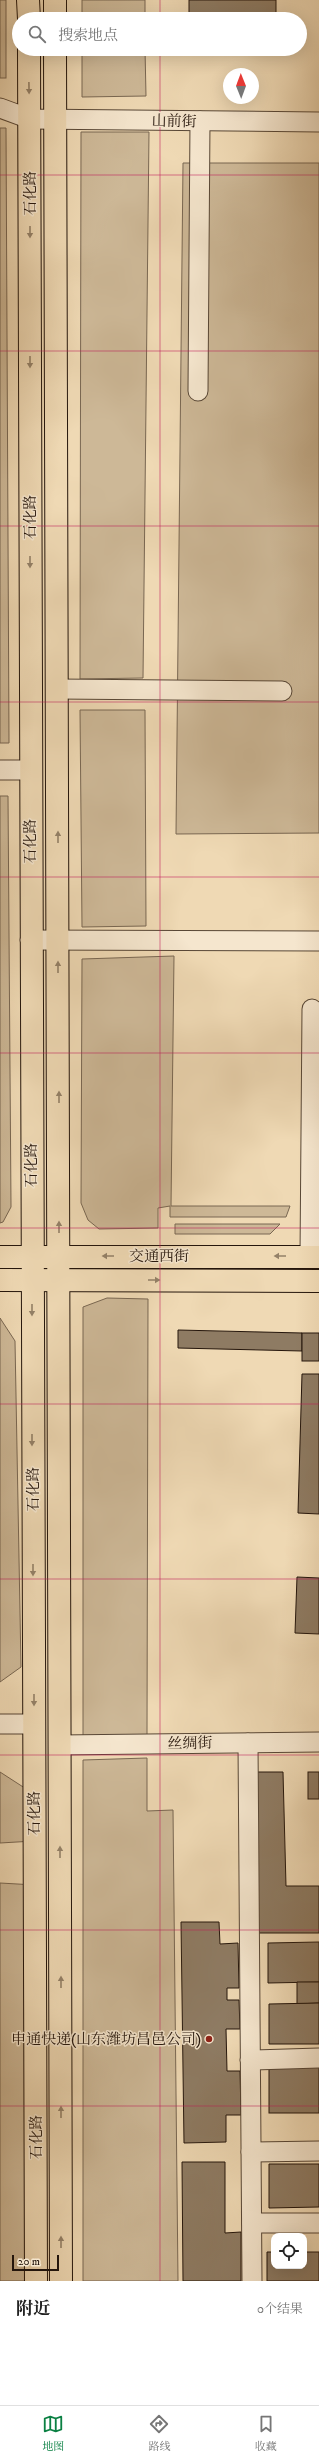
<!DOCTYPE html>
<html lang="zh">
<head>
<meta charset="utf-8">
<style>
	:root { --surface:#fff; --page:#f6f6f6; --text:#222; --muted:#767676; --line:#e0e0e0; --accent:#0b8043 }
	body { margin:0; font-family:"IM FELL DW Pica","Noto Serif SC",serif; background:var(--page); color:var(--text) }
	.controls { position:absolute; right:12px; bottom:12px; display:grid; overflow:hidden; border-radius:8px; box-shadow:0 4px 16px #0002 }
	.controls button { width:36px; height:36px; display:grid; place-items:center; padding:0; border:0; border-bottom:1px solid var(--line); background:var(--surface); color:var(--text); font:20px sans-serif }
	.compass { position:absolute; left:223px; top:68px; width:36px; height:36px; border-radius:50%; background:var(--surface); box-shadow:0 4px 16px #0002; rotate:359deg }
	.scale { position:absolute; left:12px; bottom:10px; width:47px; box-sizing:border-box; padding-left:4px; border:2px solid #25160c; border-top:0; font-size:11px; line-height:14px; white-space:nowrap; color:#25160c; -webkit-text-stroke:3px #f5e6ce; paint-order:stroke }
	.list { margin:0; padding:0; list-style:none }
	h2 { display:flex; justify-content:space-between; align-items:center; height:52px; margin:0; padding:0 16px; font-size:17px }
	h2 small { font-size:13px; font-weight:400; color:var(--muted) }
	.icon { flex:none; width:22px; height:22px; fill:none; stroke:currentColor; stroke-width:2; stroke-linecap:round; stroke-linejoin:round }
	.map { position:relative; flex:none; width:319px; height:2281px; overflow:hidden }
	.search { position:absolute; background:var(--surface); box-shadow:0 4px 16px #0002; left:12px; right:12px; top:12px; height:44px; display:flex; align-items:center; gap:10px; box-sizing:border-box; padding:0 14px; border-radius:22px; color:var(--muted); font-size:15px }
	.sheet { height:124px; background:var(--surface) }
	nav { display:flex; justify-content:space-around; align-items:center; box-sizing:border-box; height:56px; border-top:1px solid var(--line); background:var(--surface); font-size:11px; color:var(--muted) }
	nav a { display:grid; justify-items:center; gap:2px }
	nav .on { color:var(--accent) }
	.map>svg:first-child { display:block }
</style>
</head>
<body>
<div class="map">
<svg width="319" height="2281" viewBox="0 0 319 2281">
	<rect width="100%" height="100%" fill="#efd9b4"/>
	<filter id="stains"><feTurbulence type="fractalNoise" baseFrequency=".005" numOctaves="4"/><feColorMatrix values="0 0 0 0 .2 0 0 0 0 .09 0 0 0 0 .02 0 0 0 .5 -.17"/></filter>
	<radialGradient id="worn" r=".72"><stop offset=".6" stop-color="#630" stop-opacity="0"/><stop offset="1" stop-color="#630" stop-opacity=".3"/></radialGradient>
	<g fill="#cdb897" stroke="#796752">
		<rect x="0" y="0" width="6" height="78"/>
		<rect x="82" y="0" width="63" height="19"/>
		<polygon points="82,49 145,49 146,96 82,97"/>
		<polygon points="0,128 6,128 9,743 0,743"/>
		<polygon points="81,132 149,132 143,678 80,679"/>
		<polygon points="183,163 319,163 319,833 176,834"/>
		<polygon points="80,710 145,710 146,926 82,927"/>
		<polygon points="0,796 8,796 11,1207 3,1222 0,1223"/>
		<polygon points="174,956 171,1206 290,1206 286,1217 170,1217 170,1206 158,1208 158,1228 99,1229 88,1220 81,1203 82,959"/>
		<polygon points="175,1224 280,1224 270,1234 175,1234"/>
		<polygon points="107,1298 148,1299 147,1736 83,1737 83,1307"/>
		<polygon points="0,1318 15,1341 21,1667 0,1682"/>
		<polygon points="147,1758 147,1811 173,1810 178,2281 83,2281 83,1760"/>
		<polygon points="0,1772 34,1794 34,1841 0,1843"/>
		<polygon points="0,1883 35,1885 27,2281 0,2281"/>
	</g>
	<g fill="#8e7b63" stroke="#25160c">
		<rect x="189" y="0" width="87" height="19"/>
		<polygon points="178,1330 302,1333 302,1351 178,1348"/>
		<rect x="302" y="1333" width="17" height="28"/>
		<polygon points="302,1374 319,1374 319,1514 298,1513"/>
		<polygon points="297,1577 319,1578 319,1634 295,1633"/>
		<polygon points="255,1772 283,1772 286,1886 319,1886 319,1933 257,1933"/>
		<rect x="308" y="1772" width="11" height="27"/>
		<polygon points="181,1922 219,1922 220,1944 238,1943 239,1988 227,1988 227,2000 239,2000 240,2029 226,2029 227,2071 240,2071 241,2115 226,2115 226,2142 184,2143"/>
		<polygon points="319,1942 319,1982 268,1983 268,1943"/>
		<polygon points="297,1982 319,1982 319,2003 297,2004"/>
		<polygon points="319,2003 319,2044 269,2044 269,2004"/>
		<rect x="269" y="2067" width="50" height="46"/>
		<polygon points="182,2162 225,2162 225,2233 241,2232 241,2281 183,2281"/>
		<polygon points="269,2164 319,2164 319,2207 269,2208"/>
		<polygon points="267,2252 274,2252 274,2266 304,2266 304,2252 319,2252 319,2281 267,2281"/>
	</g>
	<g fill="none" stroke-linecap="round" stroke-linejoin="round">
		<g stroke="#584736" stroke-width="21">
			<g id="minor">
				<polyline points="0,108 30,119 319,122"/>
				<polyline points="198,391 200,121"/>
				<polyline points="57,689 282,691"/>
				<polyline points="0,770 30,770"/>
				<polyline points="30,940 319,941"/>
				<polyline points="310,1257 312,1009"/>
				<polyline points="0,1724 34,1724"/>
				<polyline points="248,1743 252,2281"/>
				<polyline points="60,1745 319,1742"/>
				<polyline points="250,2060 319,2058"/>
				<polyline points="251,2152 319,2151"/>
				<polyline points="252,2223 319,2223"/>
			</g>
		</g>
		<g stroke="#25160c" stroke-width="24">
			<g id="major">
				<polyline points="28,0 29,19"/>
				<polyline points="55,0 55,19"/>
				<polyline points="29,49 36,2281"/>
				<polyline points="55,49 61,2281"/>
				<polyline points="0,1257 319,1257"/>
				<polyline points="0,1280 319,1281"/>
			</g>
		</g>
		<use href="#minor" stroke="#f5e6ce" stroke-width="19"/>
		<use href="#major" stroke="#efd9b4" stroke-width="22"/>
	</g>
	<defs><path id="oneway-solid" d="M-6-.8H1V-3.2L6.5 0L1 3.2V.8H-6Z"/></defs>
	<g fill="#948168">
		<use href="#oneway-solid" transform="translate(29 88) rotate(89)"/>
		<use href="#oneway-solid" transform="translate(30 232) rotate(90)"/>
		<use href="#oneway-solid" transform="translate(30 362) rotate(90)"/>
		<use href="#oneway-solid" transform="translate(30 562) rotate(90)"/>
		<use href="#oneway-solid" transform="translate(58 837) rotate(-90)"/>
		<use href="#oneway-solid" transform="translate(58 967) rotate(-90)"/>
		<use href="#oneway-solid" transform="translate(59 1097) rotate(-90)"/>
		<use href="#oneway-solid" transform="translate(59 1227) rotate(-90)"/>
		<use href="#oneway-solid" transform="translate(108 1256) rotate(-180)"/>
		<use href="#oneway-solid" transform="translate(280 1256) rotate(-180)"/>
		<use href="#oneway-solid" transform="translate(154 1280)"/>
		<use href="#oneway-solid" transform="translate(32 1310) rotate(90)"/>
		<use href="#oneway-solid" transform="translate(32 1440) rotate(90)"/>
		<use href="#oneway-solid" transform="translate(33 1570) rotate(90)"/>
		<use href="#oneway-solid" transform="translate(34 1700) rotate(90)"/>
		<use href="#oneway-solid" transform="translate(60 1852) rotate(-90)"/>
		<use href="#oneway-solid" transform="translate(61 1982) rotate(-90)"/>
		<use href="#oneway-solid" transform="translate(61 2112) rotate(-90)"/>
		<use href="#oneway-solid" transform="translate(61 2242) rotate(-90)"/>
	</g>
	<path fill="none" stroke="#c2185b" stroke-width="1" stroke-opacity="0.55" d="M160,0v19M160,49v2232M0,175h319M0,351h319M0,526h319M0,702h319M0,877h319M0,1053h319M0,1228h319M0,1404h319M0,1579h319M0,1755h319M0,1930h319M0,2106h319"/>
	<circle fill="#8f2418" stroke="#f5e6ce" stroke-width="1.5" cx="209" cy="2039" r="4"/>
	<g text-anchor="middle" stroke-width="3" stroke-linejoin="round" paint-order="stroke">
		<g font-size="15" fill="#25160c" stroke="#f5e6ce">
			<text transform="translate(174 121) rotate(1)" y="5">山前街</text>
			<text transform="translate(30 193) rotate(-90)" y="5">石化路</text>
			<text transform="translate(30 517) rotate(-90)" y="5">石化路</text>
			<text transform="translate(30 841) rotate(-90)" y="5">石化路</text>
			<text transform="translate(31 1165) rotate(-90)" y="5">石化路</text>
			<text x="159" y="1261">交通西街</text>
			<text transform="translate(33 1489) rotate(-90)" y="5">石化路</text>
			<text transform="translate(190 1743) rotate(-1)" y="5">丝绸街</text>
			<text transform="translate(34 1813) rotate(-90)" y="5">石化路</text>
			<text transform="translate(36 2137) rotate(-90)" y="5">石化路</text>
		</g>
		<g font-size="15" fill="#25160c" stroke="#f5e6ce" text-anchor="end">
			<text x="201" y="2044">申通快递(山东潍坊昌邑公司)</text>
		</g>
	</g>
	<rect width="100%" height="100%" filter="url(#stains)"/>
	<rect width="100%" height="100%" fill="url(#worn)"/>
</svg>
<div class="controls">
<button><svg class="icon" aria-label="locate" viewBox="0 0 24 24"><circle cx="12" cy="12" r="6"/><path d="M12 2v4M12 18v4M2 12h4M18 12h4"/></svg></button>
</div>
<svg class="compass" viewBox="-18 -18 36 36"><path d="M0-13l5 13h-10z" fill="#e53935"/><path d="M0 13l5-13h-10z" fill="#767676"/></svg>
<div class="scale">20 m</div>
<div class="search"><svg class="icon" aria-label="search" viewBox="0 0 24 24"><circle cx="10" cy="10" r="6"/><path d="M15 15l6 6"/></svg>搜索地点</div>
</div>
<section class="sheet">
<h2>附近<small>0个结果</small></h2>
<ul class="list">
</ul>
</section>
<nav>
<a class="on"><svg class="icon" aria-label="map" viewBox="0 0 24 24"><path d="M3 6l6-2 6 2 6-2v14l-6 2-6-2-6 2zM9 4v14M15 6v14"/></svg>地图</a>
<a><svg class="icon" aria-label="directions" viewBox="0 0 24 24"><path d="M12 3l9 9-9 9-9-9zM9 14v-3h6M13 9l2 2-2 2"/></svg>路线</a>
<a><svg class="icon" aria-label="saved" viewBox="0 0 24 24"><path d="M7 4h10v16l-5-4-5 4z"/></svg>收藏</a>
</nav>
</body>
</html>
